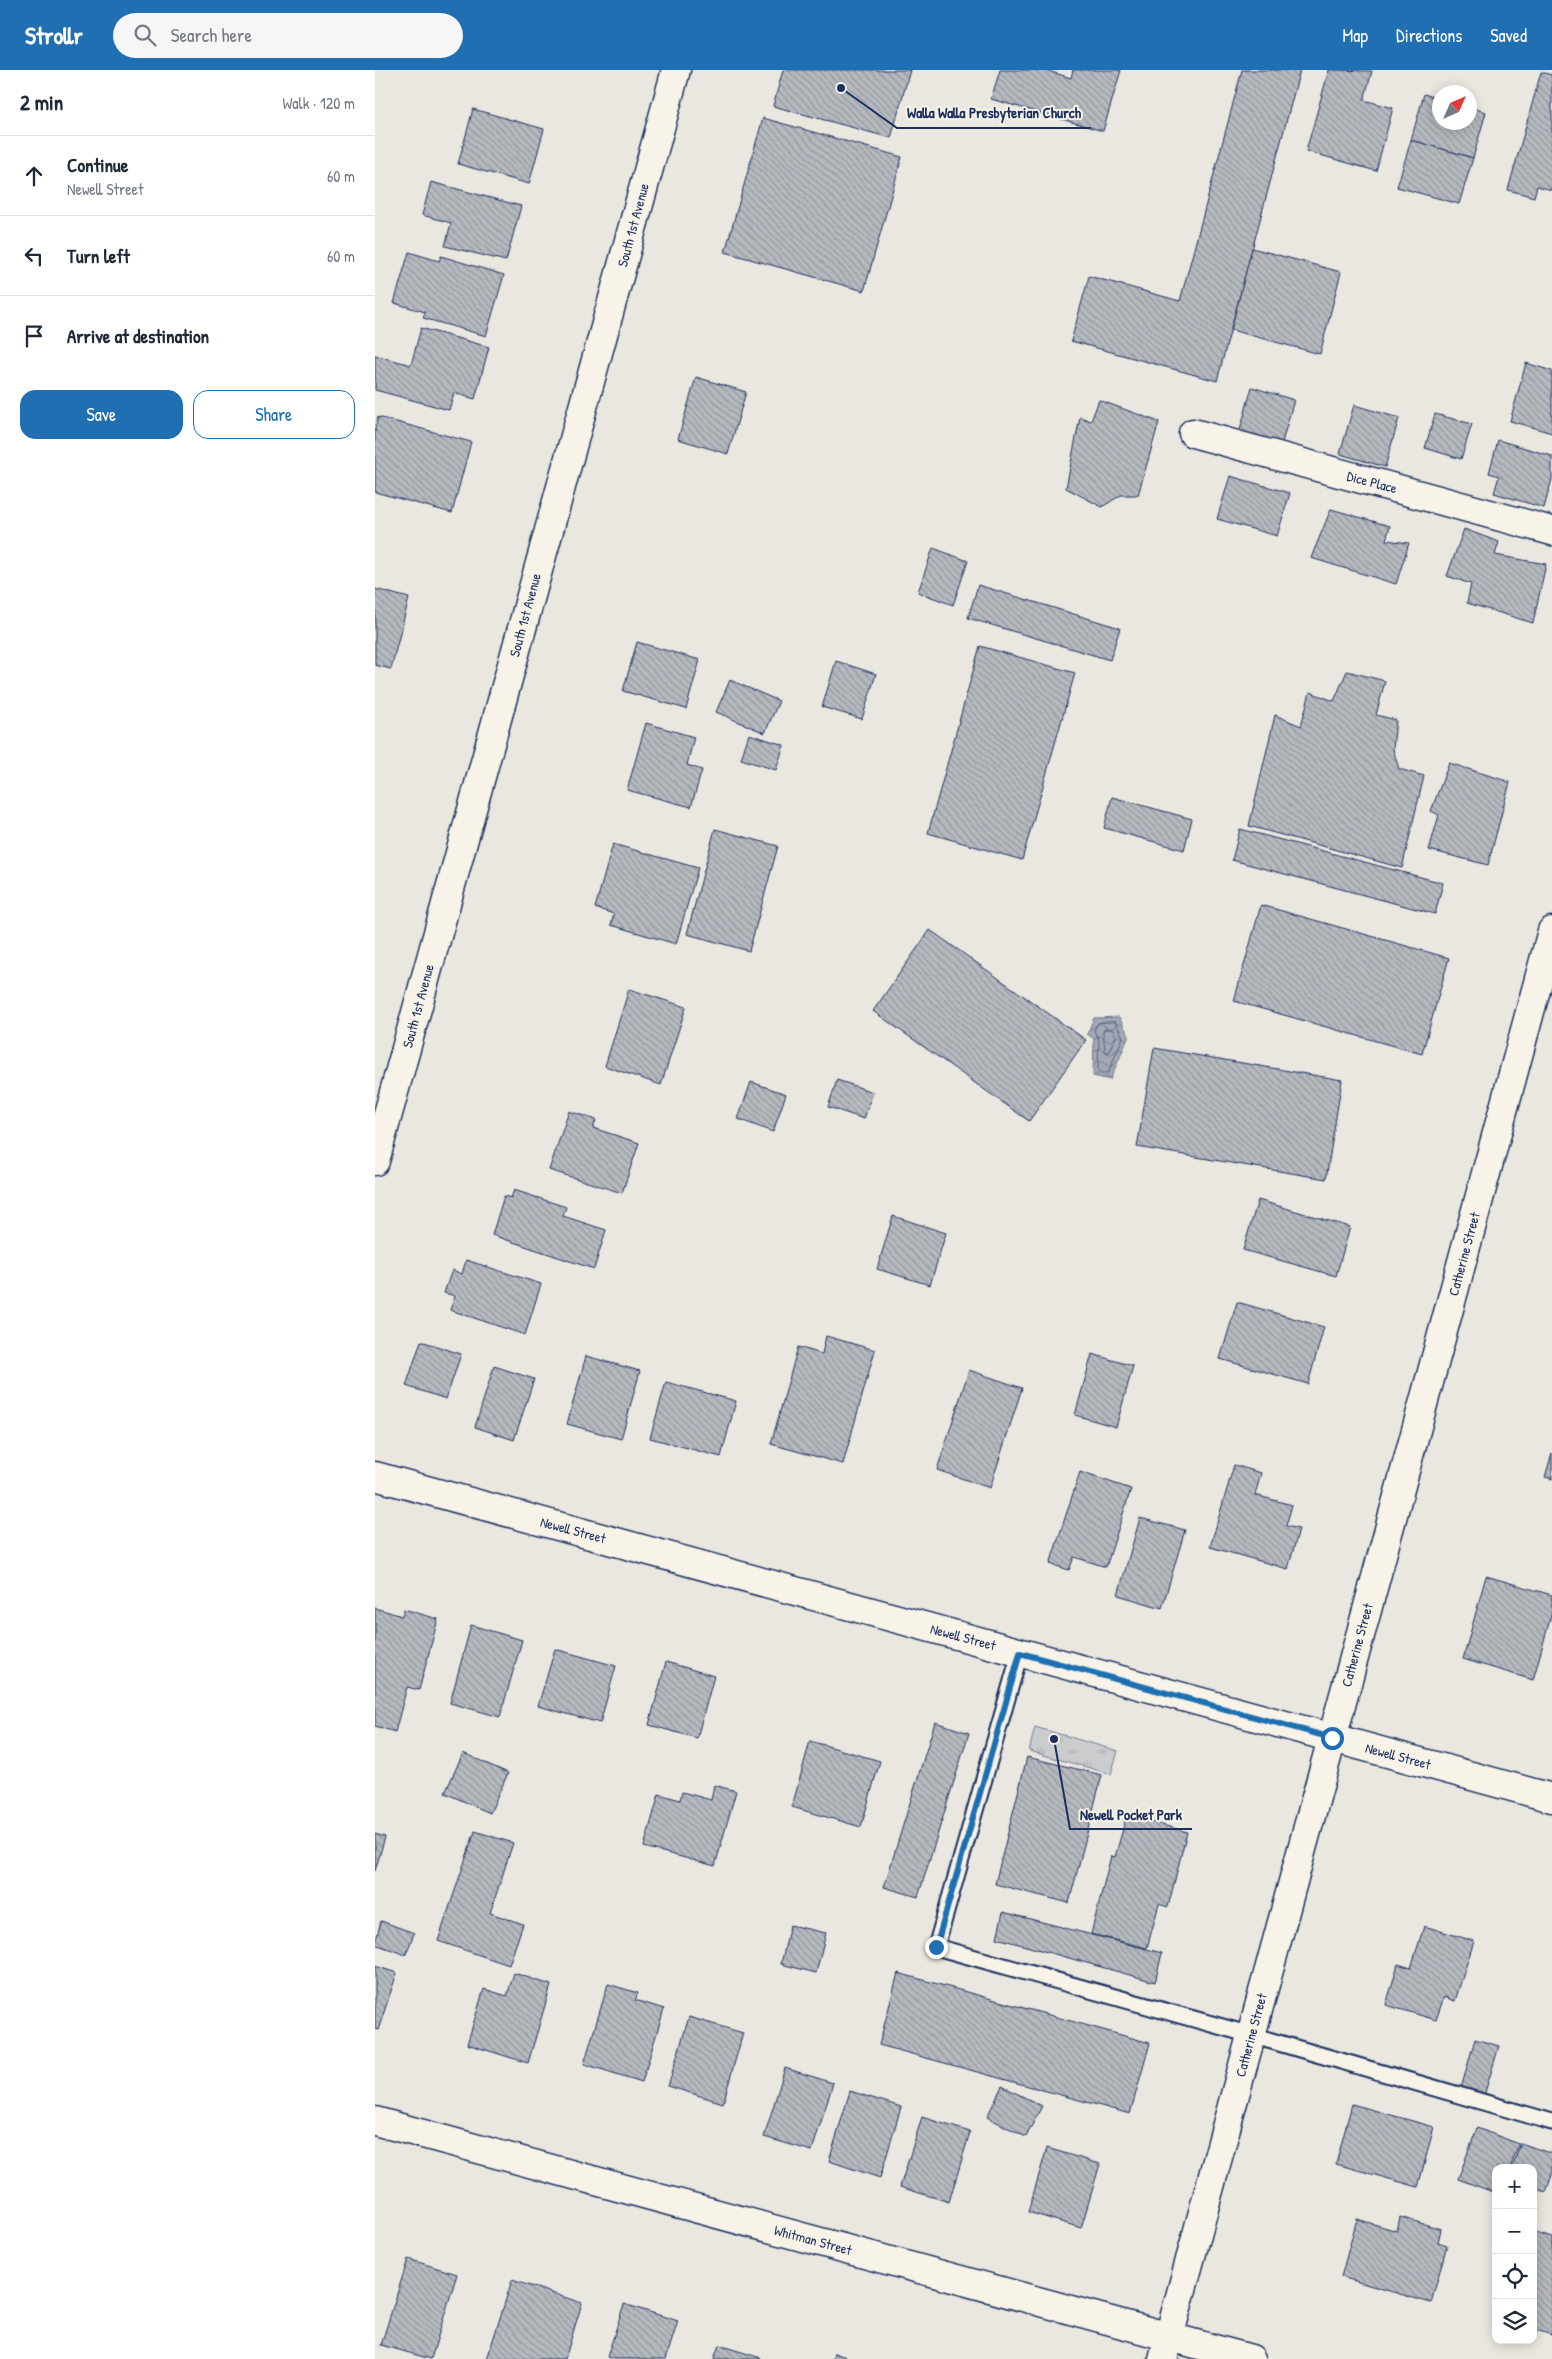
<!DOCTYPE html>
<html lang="en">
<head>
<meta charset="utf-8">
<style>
	:root { --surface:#fff; --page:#f6f6f7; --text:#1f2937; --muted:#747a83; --line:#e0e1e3; --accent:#1f6fb2 }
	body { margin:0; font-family:"Patrick Hand",sans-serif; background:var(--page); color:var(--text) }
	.controls { position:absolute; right:15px; bottom:15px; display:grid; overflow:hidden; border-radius:10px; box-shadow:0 2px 12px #0003 }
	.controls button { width:45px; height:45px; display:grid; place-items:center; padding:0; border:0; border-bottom:1px solid var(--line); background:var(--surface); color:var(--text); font:25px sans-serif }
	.compass { position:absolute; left:1057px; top:15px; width:45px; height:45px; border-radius:50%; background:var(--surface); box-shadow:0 2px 12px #0003; rotate:45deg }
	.stop { position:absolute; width:15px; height:15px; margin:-11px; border:4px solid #1f6fb2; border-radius:50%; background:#fff }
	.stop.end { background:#1f6fb2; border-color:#fff; box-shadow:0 1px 5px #0008 }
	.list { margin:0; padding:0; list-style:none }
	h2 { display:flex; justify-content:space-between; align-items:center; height:65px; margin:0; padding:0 20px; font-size:21px }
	h2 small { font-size:16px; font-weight:400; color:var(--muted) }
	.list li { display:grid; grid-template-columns:32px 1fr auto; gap:15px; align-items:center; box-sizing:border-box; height:80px; padding:0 20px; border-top:1px solid var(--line) }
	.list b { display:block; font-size:19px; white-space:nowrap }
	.list p { margin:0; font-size:16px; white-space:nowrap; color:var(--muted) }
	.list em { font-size:16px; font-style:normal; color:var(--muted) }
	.actions { display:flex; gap:10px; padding:15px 20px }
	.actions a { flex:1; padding:11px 0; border:1px solid var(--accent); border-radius:15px; text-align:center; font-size:18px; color:var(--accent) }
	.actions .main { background:var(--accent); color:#fff }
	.icon { flex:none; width:28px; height:28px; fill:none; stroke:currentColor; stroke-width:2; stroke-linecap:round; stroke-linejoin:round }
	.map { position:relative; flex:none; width:1177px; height:2289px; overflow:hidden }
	header { display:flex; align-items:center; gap:30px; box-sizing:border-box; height:70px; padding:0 25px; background:var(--accent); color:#fff }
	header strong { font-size:24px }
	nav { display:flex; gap:28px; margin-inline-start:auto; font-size:18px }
	.search { width:350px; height:45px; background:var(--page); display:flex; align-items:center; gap:12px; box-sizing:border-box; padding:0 18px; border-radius:28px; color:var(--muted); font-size:19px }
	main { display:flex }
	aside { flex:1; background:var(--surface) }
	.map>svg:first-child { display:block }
</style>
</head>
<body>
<header>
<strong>Strollr</strong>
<div class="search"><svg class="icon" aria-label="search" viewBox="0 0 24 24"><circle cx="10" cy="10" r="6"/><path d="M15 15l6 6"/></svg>Search here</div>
<nav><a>Map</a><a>Directions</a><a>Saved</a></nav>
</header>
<main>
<aside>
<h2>2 min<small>Walk · 120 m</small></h2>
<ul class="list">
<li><svg class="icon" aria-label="ahead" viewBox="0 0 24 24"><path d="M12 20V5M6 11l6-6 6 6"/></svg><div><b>Continue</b><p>Newell Street</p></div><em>60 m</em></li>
<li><svg class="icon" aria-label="left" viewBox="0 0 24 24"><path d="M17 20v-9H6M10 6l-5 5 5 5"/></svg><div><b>Turn left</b></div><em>60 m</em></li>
<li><svg class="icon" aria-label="arrive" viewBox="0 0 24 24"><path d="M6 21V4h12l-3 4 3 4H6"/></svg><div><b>Arrive at destination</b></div></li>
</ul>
<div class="actions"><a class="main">Save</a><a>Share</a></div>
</aside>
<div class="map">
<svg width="1177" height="2289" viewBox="0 0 1177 2289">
	<defs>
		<pattern id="park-tufts" width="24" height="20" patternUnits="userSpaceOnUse" patternTransform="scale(1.25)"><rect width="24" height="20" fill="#cbcccd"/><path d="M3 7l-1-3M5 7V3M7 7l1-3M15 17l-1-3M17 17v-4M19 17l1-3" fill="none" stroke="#aeb0b2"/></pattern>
		<pattern id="water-waves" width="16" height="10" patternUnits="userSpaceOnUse" patternTransform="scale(1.25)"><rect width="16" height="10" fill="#a3a8b4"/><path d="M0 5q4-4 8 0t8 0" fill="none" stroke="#848996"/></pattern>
		<pattern id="building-back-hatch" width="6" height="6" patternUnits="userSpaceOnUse" patternTransform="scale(1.25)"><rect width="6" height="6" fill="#b6babf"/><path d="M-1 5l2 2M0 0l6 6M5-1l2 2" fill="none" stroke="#93989e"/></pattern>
	</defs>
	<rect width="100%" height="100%" fill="#eae7e0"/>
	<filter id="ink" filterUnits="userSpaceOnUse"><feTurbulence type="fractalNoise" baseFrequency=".02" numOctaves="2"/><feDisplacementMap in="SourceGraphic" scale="10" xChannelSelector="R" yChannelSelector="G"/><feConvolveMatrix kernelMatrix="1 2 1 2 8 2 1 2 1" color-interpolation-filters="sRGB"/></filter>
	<g filter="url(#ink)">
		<polygon fill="url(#park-tufts)" stroke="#737e96" points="660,1657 743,1681 736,1704 654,1681"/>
		<polygon fill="url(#water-waves)" stroke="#6d7892" points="744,947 754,966 735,1010 718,1006 719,969 712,964 719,948"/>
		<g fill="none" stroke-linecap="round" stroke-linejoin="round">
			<g stroke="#515f80" stroke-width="1">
				<polygon points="740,952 748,967 733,1003 725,1003 723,1000 724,969 719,961 723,953"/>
				<polygon points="730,959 737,959 741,966 733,983 730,981 728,962"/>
			</g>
		</g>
		<g fill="url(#building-back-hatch)" stroke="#1b2f5e">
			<polygon points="408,0 535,0 516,68 398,36"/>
			<polygon points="625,0 670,0 696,8 698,0 746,0 728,61 616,29"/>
			<polygon points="867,0 925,0 842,311 696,271 714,206 805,231"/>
			<polygon points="954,0 997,1 989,30 1018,38 1001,101 931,81"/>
			<polygon points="1166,2 1177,5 1177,120 1162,116 1159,127 1133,120"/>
			<polygon points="1049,24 1064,29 1064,52 1094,52 1094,37 1111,42 1098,88 1036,70"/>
			<polygon points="98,39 169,59 154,114 83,94"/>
			<polygon points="388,48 527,87 489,221 350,182"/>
			<polygon points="1036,70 1098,88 1084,134 1022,117"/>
			<polygon points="56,112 146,136 131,191 70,176 76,153 47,145"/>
			<polygon points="877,178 966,202 945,284 856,260"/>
			<polygon points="34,182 64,191 66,186 129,205 111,266 48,248 50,242 19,233"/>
			<polygon points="46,258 114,277 100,329 79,323 74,340 0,320 0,285 36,295"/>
			<polygon points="1151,293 1177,301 1177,363 1135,351"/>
			<polygon points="321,307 371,322 353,384 303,369"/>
			<polygon points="877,317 919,330 904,383 862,371"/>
			<polygon points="724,330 784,352 763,425 746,425 727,437 691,418 705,347 716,351"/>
			<polygon points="979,335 1024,348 1010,397 965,384"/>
			<polygon points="1060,344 1097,354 1086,389 1050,378"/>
			<polygon points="3,347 96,372 77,443 0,422 0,358"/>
			<polygon points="1123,370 1177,386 1177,409 1169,438 1119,423 1124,406 1114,403"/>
			<polygon points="855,406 915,423 902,466 842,449"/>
			<polygon points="956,439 1015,456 1011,470 1034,473 1021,514 936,488"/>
			<polygon points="1089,459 1124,472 1120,485 1171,494 1158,553 1092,533 1096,514 1072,506"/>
			<polygon points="558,478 593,491 578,535 543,522"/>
			<polygon points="603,515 745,558 735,590 593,548"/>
			<polygon points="0,519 34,528 16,599 0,595"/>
			<polygon points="262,572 325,590 311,639 248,621"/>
			<polygon points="605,576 700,603 647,790 553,763"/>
			<polygon points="461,591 501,604 487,649 447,637"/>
			<polygon points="972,601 1010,611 1001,645 1021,650 1018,679 1024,699 1049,706 1027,798 874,756 900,645 926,656 935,622 959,631"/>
			<polygon points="355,610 404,631 390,663 341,642"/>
			<polygon points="271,653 319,667 312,695 327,700 316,737 252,720"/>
			<polygon points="374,664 409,675 401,700 366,689"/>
			<polygon points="1074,693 1135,712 1113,795 1054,780 1064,745 1056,741"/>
			<polygon points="737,727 817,749 809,780 729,758"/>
			<polygon points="340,759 403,776 374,881 312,864"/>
			<polygon points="865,759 1068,813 1060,844 857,790"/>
			<polygon points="238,774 323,798 301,874 236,855 239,844 220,838"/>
			<polygon points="886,835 1074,888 1047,984 859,931"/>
			<polygon points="555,860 711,970 654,1051 498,941"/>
			<polygon points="254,919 311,937 286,1015 230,996"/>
			<polygon points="779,978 967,1010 951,1109 762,1077"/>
			<polygon points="462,1010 498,1022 489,1049 453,1037"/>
			<polygon points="376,1012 411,1024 398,1062 363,1049"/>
			<polygon points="194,1041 221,1050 218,1058 264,1073 247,1123 174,1100"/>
			<polygon points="139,1120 191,1137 188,1146 231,1160 219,1199 117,1165 129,1126 136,1128"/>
			<polygon points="883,1130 975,1157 961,1206 868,1180"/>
			<polygon points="518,1146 571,1163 555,1215 502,1199"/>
			<polygon points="91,1190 166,1214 150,1265 75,1240 80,1226 69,1223 77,1200 87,1204"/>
			<polygon points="862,1232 949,1257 933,1314 845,1289"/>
			<polygon points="451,1266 500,1280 468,1394 396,1374 423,1277 447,1284"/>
			<polygon points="46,1271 86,1284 71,1329 31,1316"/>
			<polygon points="717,1284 758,1296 741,1357 700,1345"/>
			<polygon points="211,1286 265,1301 246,1369 192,1354"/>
			<polygon points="119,1296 159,1309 139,1370 100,1357"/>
			<polygon points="594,1300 647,1318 615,1418 562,1400"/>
			<polygon points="291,1312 361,1331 346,1387 275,1368"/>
			<polygon points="1177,1383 1177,1409 1170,1407"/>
			<polygon points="859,1395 886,1403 880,1425 917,1435 911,1456 924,1459 913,1499 835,1477"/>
			<polygon points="705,1402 756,1419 731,1497 699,1487 694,1500 675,1494"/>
			<polygon points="765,1448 810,1460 787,1538 743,1525"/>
			<polygon points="1111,1506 1177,1525 1177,1542 1158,1610 1088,1589"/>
			<polygon points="0,1538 27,1546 29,1539 63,1549 44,1620 32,1617 20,1662 0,1656"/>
			<polygon points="96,1555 147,1570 125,1647 75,1633"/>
			<polygon points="180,1579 241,1596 225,1653 163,1636"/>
			<polygon points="291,1592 339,1606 322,1668 274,1655"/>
			<polygon points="560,1652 594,1663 543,1827 509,1817"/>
			<polygon points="435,1671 505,1691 486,1757 417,1737"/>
			<polygon points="88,1683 133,1703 115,1743 70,1723"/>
			<polygon points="652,1687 727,1705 694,1833 620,1814"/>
			<polygon points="339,1715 361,1721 340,1796 269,1777 284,1724 305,1730 307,1722 336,1730"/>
			<polygon points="752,1745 812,1762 793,1837 784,1834 772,1878 716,1864 736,1786 740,1787"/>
			<polygon points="100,1761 138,1773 115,1843 148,1854 134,1895 63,1871"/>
			<polygon points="0,1764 10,1767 0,1801"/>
			<polygon points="628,1842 787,1883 780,1912 622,1868"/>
			<polygon points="6,1851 39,1863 31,1885 0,1874"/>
			<polygon points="415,1855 451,1863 441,1903 406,1894"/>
			<polygon points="1049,1856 1099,1871 1080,1931 1069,1927 1061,1950 1011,1935 1023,1894 1036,1898"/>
			<polygon points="0,1896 22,1903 3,1960 0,1959"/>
			<polygon points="139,1903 176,1915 153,1993 92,1974 109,1919 132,1926"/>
			<polygon points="523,1903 775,1973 755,2044 504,1975"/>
			<polygon points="233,1914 263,1923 260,1930 289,1939 267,2012 209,1994"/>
			<polygon points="314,1947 368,1963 348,2033 293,2016"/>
			<polygon points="1100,1969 1124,1976 1108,2029 1085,2022"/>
			<polygon points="410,1998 458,2013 437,2081 389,2067"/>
			<polygon points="627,2016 667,2036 651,2067 612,2047"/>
			<polygon points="475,2021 526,2037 505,2108 454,2091"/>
			<polygon points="977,2034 1059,2057 1043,2117 961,2094"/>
			<polygon points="547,2047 595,2062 574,2132 525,2117"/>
			<polygon points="1102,2058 1144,2074 1135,2098 1121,2098 1121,2123 1083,2109"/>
			<polygon points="1146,2073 1177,2084 1177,2105 1171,2122 1158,2118 1158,2098 1137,2098"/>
			<polygon points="672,2078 725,2094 706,2158 653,2142"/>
			<polygon points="1025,2147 1066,2159 1063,2172 1072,2175 1056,2233 966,2207 982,2149 1022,2161"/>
			<polygon points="1158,2162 1177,2168 1177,2265 1158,2259"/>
			<polygon points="33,2189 82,2204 56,2289 6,2275"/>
			<polygon points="137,2210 207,2233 190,2289 112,2289"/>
			<polygon points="249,2234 303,2251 291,2289 239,2289 232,2287"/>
			<polygon points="344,2275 386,2288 386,2289 339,2289"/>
			<polygon points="459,2283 477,2289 458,2289"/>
		</g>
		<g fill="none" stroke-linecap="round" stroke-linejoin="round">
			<g stroke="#1b2f5e" stroke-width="19">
				<polyline id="lane" points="645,1583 561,1877 876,1965 1177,2052"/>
			</g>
			<g stroke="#1b2f5e" stroke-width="31">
				<g id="street">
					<polyline points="818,363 1177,461"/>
					<polyline points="0,1091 301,0"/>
					<polyline points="0,1406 1177,1728"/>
					<polyline points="0,2051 876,2289"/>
					<polyline points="788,2289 1177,861"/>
				</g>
			</g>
			<use href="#lane" stroke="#f7f3e8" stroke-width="15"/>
			<use href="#street" stroke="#f7f3e8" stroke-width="28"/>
		</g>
	</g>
	<g fill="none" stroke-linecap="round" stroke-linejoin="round" filter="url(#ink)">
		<polyline stroke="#1f6fb2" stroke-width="6" points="561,1877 645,1583 957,1668"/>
	</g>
	<g text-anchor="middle" stroke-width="4" stroke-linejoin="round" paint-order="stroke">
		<g font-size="14" fill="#1b2f5e" stroke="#f7f3e8">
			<text transform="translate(258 155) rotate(-75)" y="5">South 1st Avenue</text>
			<text transform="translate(997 412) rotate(15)" y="5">Dice Place</text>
			<text transform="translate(150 545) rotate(-75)" y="5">South 1st Avenue</text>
			<text transform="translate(43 936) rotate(-75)" y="5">South 1st Avenue</text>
			<text transform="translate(1089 1184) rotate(-75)" y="5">Catherine Street</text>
			<text transform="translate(198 1460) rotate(15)" y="5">Newell Street</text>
			<text transform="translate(588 1567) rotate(15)" y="5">Newell Street</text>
			<text transform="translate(982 1575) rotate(-75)" y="5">Catherine Street</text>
			<text transform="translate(1023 1686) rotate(15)" y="5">Newell Street</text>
			<text transform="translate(876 1965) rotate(-75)" y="5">Catherine Street</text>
			<text transform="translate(438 2170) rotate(15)" y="5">Whitman Street</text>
		</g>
	</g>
	<path fill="none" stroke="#1b2f5e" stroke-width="2" d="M466 18L522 58H716M679 1669L695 1759H817"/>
	<g fill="#1b2f5e" stroke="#f7f3e8" stroke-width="2">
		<circle cx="466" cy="18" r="5"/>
		<circle cx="679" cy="1669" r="5"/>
	</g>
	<g font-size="15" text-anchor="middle" font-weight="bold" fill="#1b2f5e" stroke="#f7f3e8" stroke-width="4" stroke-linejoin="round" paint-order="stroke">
		<text x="619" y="48">Walla Walla Presbyterian Church</text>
		<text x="756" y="1750">Newell Pocket Park</text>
	</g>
</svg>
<div class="controls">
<button>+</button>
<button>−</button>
<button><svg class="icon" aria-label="locate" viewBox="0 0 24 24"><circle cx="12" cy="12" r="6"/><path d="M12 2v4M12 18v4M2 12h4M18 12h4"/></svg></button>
<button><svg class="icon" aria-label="layers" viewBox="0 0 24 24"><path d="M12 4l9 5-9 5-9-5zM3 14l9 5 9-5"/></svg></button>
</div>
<svg class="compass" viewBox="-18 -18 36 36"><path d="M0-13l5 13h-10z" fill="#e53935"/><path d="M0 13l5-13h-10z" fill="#747a83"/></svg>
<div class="stop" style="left:957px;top:1668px"></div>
<div class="stop end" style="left:561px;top:1877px"></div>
</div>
</main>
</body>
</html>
